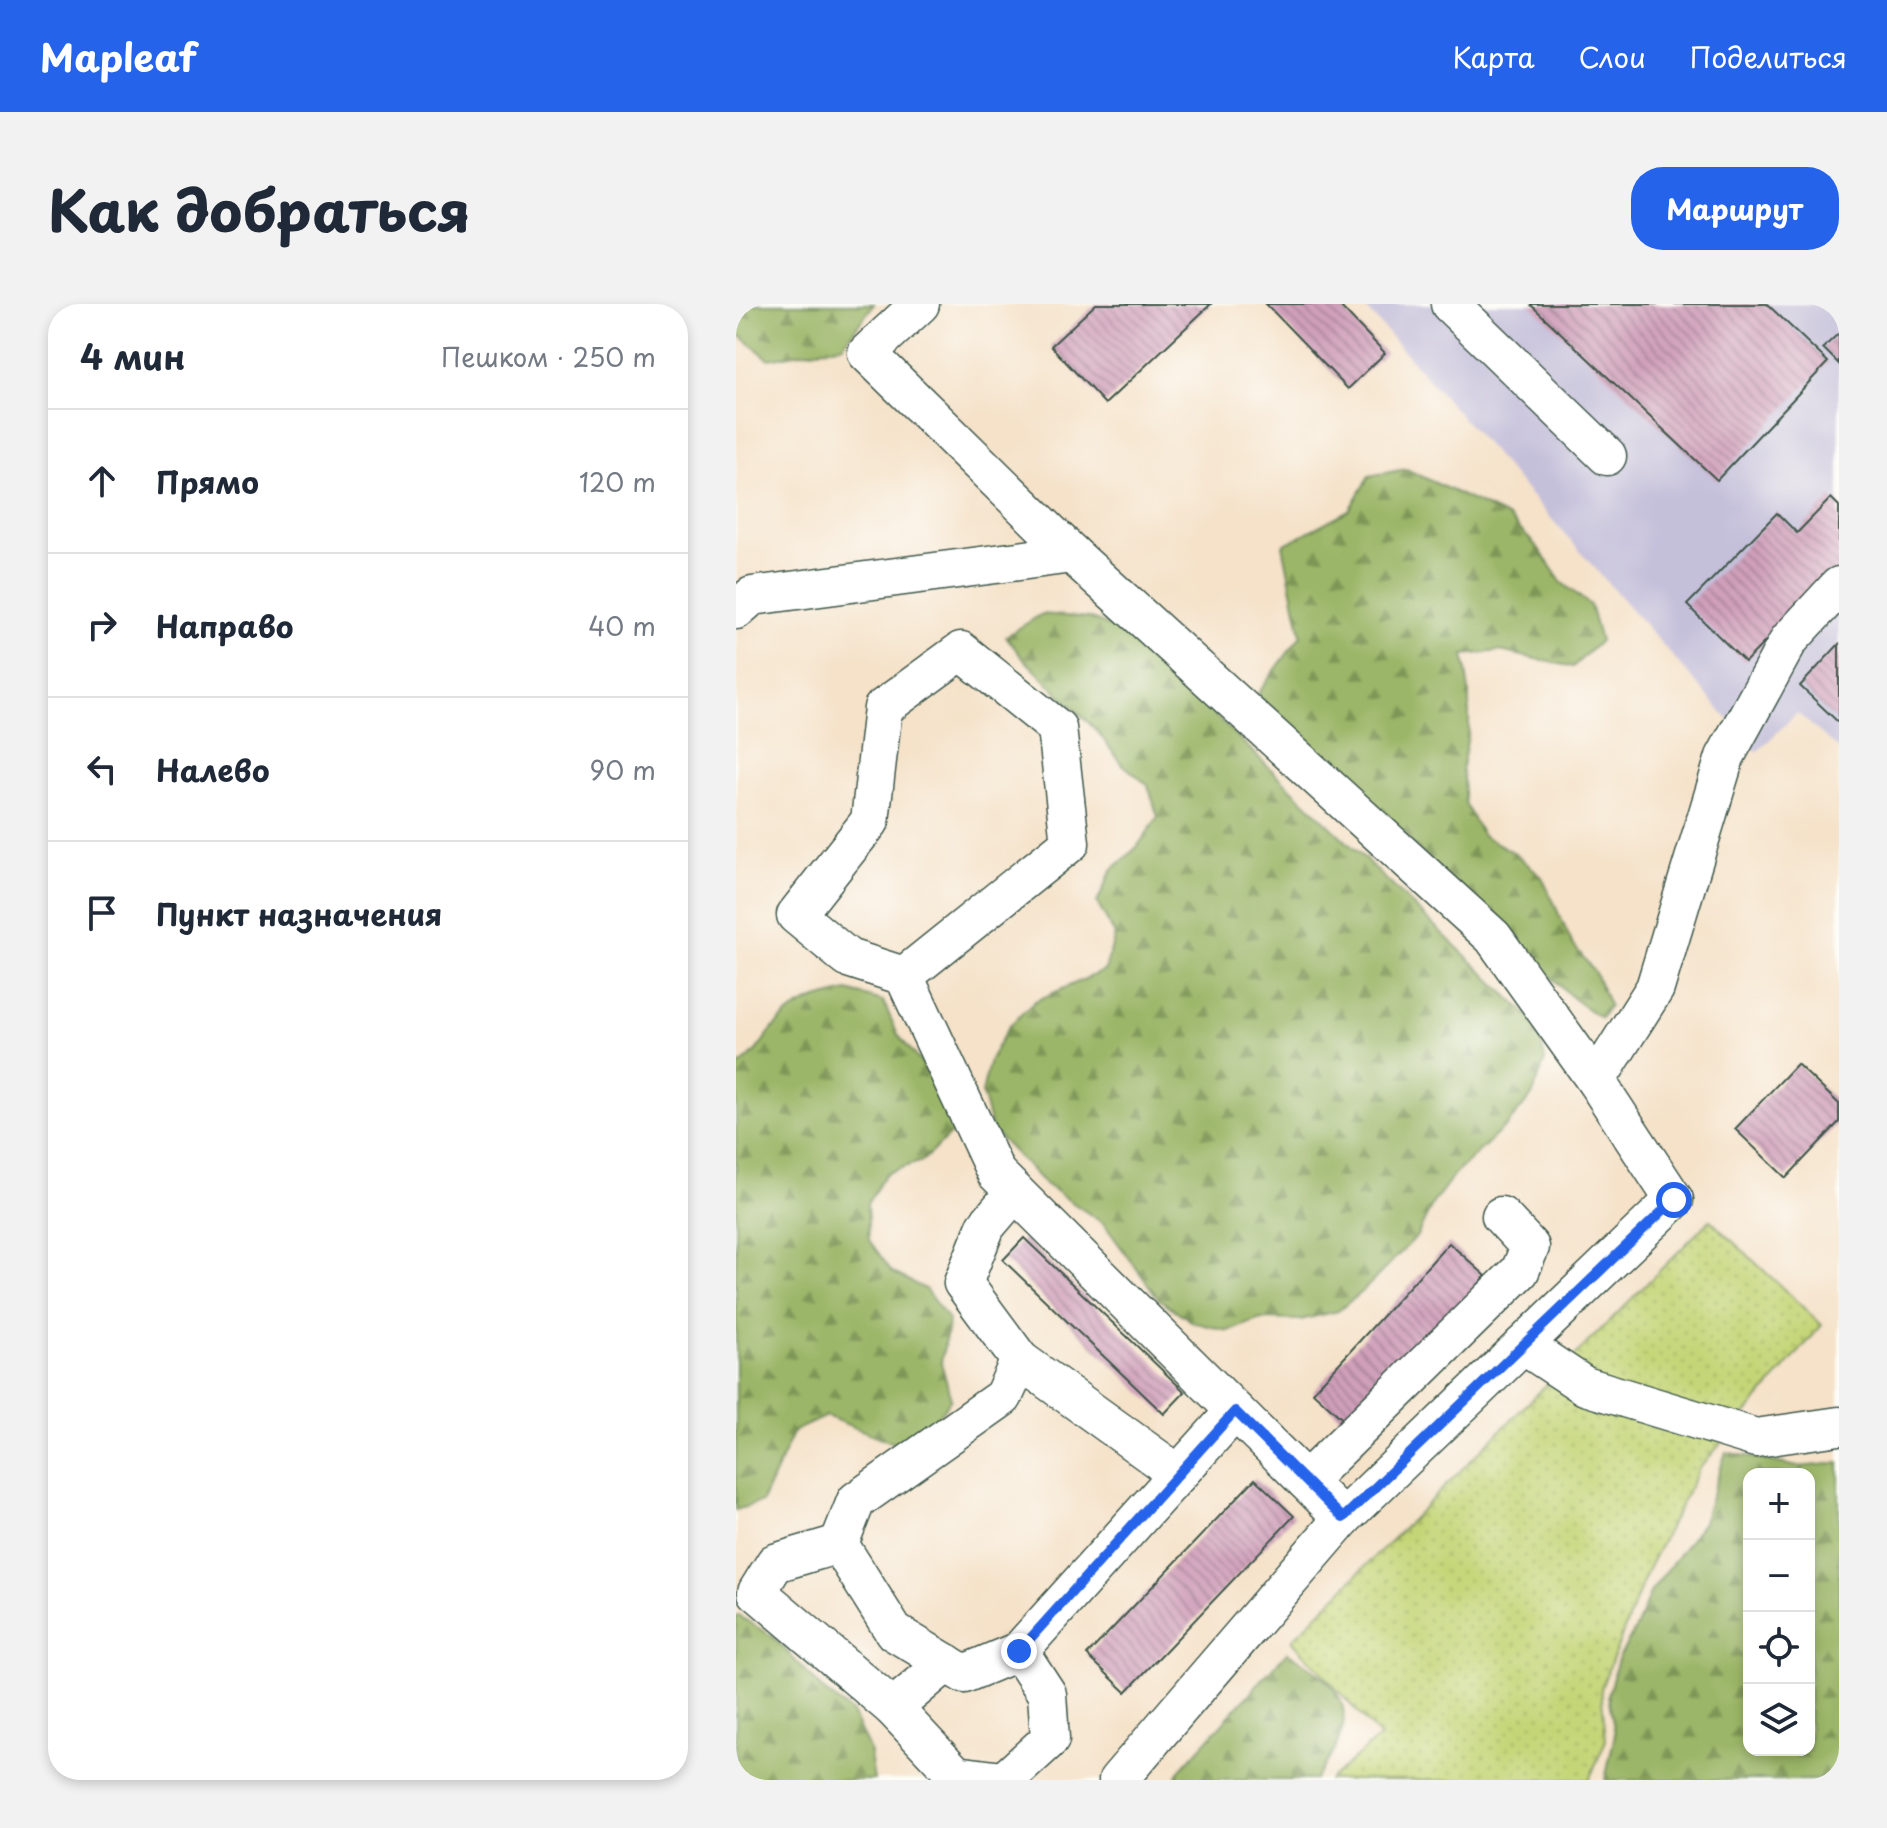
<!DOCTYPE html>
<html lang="ru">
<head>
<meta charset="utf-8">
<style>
	:root { --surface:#fff; --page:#f2f2f3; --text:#1f2937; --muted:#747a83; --line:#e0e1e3; --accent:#2563eb }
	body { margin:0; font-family:"Playpen Sans",sans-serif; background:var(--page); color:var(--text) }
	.controls { position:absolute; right:24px; bottom:24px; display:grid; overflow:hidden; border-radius:16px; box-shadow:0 4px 12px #0003 }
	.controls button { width:72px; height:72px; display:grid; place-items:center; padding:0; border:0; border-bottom:2px solid var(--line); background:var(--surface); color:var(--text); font:40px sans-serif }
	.stop { position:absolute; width:24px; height:24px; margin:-18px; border:6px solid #2563eb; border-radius:50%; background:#fff }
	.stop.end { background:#2563eb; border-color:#fff; box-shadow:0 2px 8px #0008 }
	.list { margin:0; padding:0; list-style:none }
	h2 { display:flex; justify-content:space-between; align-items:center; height:104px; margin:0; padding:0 32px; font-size:34px }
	h2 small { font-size:26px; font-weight:400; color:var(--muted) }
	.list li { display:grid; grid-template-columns:52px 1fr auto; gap:24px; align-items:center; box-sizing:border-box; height:144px; padding:0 32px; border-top:2px solid var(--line) }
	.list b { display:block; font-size:30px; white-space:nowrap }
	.list em { font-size:26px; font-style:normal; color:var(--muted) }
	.icon { flex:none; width:44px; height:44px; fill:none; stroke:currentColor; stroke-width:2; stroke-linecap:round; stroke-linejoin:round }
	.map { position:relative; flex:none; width:1103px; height:1476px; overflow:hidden; border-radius:32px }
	header { display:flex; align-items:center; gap:48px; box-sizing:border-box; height:112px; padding:0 40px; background:var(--accent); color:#fff }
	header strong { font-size:38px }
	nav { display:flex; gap:44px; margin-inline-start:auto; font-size:28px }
	.intro { display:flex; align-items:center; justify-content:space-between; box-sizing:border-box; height:192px; padding:0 48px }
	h1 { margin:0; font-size:56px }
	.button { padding:20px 36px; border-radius:32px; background:var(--accent); color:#fff; font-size:28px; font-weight:700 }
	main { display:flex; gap:48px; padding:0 48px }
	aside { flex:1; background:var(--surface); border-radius:32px; box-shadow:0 4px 12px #0003 }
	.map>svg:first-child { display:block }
</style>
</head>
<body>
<header>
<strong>Mapleaf</strong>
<nav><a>Карта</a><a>Слои</a><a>Поделиться</a></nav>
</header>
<div class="intro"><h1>Как добраться</h1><a class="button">Маршрут</a></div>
<main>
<aside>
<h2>4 мин<small>Пешком · 250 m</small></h2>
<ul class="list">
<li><svg class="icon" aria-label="ahead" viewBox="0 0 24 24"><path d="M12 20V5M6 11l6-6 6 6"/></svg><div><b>Прямо</b></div><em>120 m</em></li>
<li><svg class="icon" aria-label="right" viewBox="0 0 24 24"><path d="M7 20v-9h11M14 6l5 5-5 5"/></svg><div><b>Направо</b></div><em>40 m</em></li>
<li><svg class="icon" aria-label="left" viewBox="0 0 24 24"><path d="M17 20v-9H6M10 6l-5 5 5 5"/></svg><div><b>Налево</b></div><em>90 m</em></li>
<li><svg class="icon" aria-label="arrive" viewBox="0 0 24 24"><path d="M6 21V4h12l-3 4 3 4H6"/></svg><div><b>Пункт назначения</b></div></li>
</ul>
</aside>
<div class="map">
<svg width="1103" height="1476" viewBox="0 0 1103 1476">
	<defs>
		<pattern id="forest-firs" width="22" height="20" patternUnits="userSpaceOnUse" patternTransform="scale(2)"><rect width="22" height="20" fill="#9bb668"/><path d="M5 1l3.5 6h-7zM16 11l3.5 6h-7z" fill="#7e9556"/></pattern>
		<pattern id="park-dots" width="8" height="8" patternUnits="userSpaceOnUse" patternTransform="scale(2)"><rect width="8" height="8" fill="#c4d577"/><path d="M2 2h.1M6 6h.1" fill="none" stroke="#a8b868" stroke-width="1.8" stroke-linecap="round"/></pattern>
		<pattern id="building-back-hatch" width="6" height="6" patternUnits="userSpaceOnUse" patternTransform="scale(2)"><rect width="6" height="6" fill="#d09fba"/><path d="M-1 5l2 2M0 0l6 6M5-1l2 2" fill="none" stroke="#a88398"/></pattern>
	</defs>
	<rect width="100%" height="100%" fill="#fdfcf7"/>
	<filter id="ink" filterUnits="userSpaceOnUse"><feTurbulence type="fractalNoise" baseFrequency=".0125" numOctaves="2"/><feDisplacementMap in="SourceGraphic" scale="16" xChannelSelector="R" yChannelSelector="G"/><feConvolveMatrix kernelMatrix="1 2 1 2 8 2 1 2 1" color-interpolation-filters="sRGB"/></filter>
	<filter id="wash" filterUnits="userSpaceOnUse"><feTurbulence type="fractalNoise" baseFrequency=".006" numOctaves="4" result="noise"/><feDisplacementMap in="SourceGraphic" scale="32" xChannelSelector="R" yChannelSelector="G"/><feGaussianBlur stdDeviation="1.8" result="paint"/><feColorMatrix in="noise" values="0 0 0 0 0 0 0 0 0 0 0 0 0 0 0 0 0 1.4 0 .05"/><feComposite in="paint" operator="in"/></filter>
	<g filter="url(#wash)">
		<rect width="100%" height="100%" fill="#f5e2c9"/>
		<polygon fill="#c5c0da" points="626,0 1103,0 1103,445 1061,409 1021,448"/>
		<g fill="url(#forest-firs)" stroke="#5d7a4e" stroke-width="2" fill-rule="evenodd">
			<polygon points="0,0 138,0 107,41 33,55 0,28"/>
			<polygon points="670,165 773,214 803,245 825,278 854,301 864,337 837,363 764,347 728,351 733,388 733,427 726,463 729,500 746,531 779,549 806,573 836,639 858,667 873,701 865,714 839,696 521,391 565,331 547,241 613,206 633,172"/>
			<polygon points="306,310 353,314 395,331 802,721 809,757 796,792 772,820 718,871 697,899 681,932 631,983 602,1007 564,1016 525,1015 492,1027 457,1018 423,995 368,920 309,880 256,826 246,789 254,755 273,722 299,697 369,666 379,631 361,599 375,567 401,543 422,513 412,481 384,458 362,428 285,352 270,332"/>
			<path d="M112,687l35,10 15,34 48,58 7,39 -31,29 -36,12 -19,31 2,36 23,32 33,17 24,32 -8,41 10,37 -22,29 -33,16 -70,-28 -32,15 -32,71 -26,8v-442c26,-18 24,-27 43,-46 19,-20 43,-25 69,-31z"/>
			<path d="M990,1148l72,15 41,-4v317h-234l10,-46 -7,-39 10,-36 19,-33 13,-33 53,-71zM1013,1170h60v276h-60z"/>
			<polygon points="3,1312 36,1332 88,1387 116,1409 133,1445 138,1476 0,1476 0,1313"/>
			<path d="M551,1348c65,39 75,66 27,128h-139l5,-10z"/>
		</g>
		<polygon fill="url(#park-dots)" stroke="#728956" stroke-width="2" points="974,916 1086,1021 963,1165 913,1263 865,1384 870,1436 853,1476 593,1476 644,1433 556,1336"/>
		<g id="blocks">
			<g fill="url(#building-back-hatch)">
				<polygon points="360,0 475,0 369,100 315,42"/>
				<polygon points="530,0 602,0 649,49 612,85"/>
				<polygon points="794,0 1031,0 1092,58 981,176"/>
				<polygon points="1103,29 1103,60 1087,44"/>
				<polygon points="1095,194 1103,202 1103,263 1009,358 951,301 1041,209 1061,229"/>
				<polygon points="1103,340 1103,419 1064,382"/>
				<polygon points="1061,760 1103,800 1103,818 1050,874 999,825"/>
				<polygon points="288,934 449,1088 428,1110 267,956"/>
				<polygon points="713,939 750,972 614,1122 577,1088"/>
				<polygon points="519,1175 558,1212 390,1388 351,1351"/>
			</g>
		</g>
	</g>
	<g filter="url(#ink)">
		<use href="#blocks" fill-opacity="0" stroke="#3f564a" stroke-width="2"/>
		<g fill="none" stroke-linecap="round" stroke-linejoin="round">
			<g stroke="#3f564a" stroke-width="41">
				<g id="minor">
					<polyline points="714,0 871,152"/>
					<polyline points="336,250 757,633 860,777"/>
					<polyline points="0,306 16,292 336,250 131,49 184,0"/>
					<polyline points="168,672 112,654 60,611 134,517 147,404 225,347 321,424 334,539 168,672 260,869 607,1214"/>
					<polyline points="279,888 250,922 227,979 284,1056 267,1093 120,1197 103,1240 158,1328 228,1370 283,1347 499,1107"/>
					<polyline points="787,1041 849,1082 1020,1134 1103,1122"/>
					<polyline points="284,1056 442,1170"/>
					<polyline points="570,1177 784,967 794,943 765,912"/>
					<polyline points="103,1240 39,1259 21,1288 157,1404 210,1359"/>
					<polyline points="157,1404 220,1471 259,1476"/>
					<polyline points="269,1476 314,1435 311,1390 283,1347"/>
					<polyline points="382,1476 607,1214 938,896 860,777 919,684 989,453 1053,336 1103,282"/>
				</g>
			</g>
			<use href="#minor" stroke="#fff" stroke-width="38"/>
		</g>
	</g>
	<g fill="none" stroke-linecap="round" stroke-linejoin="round" filter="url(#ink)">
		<polyline stroke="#2563eb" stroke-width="10" points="283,1347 499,1107 607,1214 938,896"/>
	</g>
</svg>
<div class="controls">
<button>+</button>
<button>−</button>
<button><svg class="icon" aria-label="locate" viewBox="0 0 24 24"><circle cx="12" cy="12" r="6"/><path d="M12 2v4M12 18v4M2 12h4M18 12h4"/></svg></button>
<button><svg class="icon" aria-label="layers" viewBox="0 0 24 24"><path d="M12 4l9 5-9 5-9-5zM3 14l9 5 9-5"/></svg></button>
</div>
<div class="stop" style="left:938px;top:896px"></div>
<div class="stop end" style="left:283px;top:1347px"></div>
</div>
</main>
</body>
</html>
